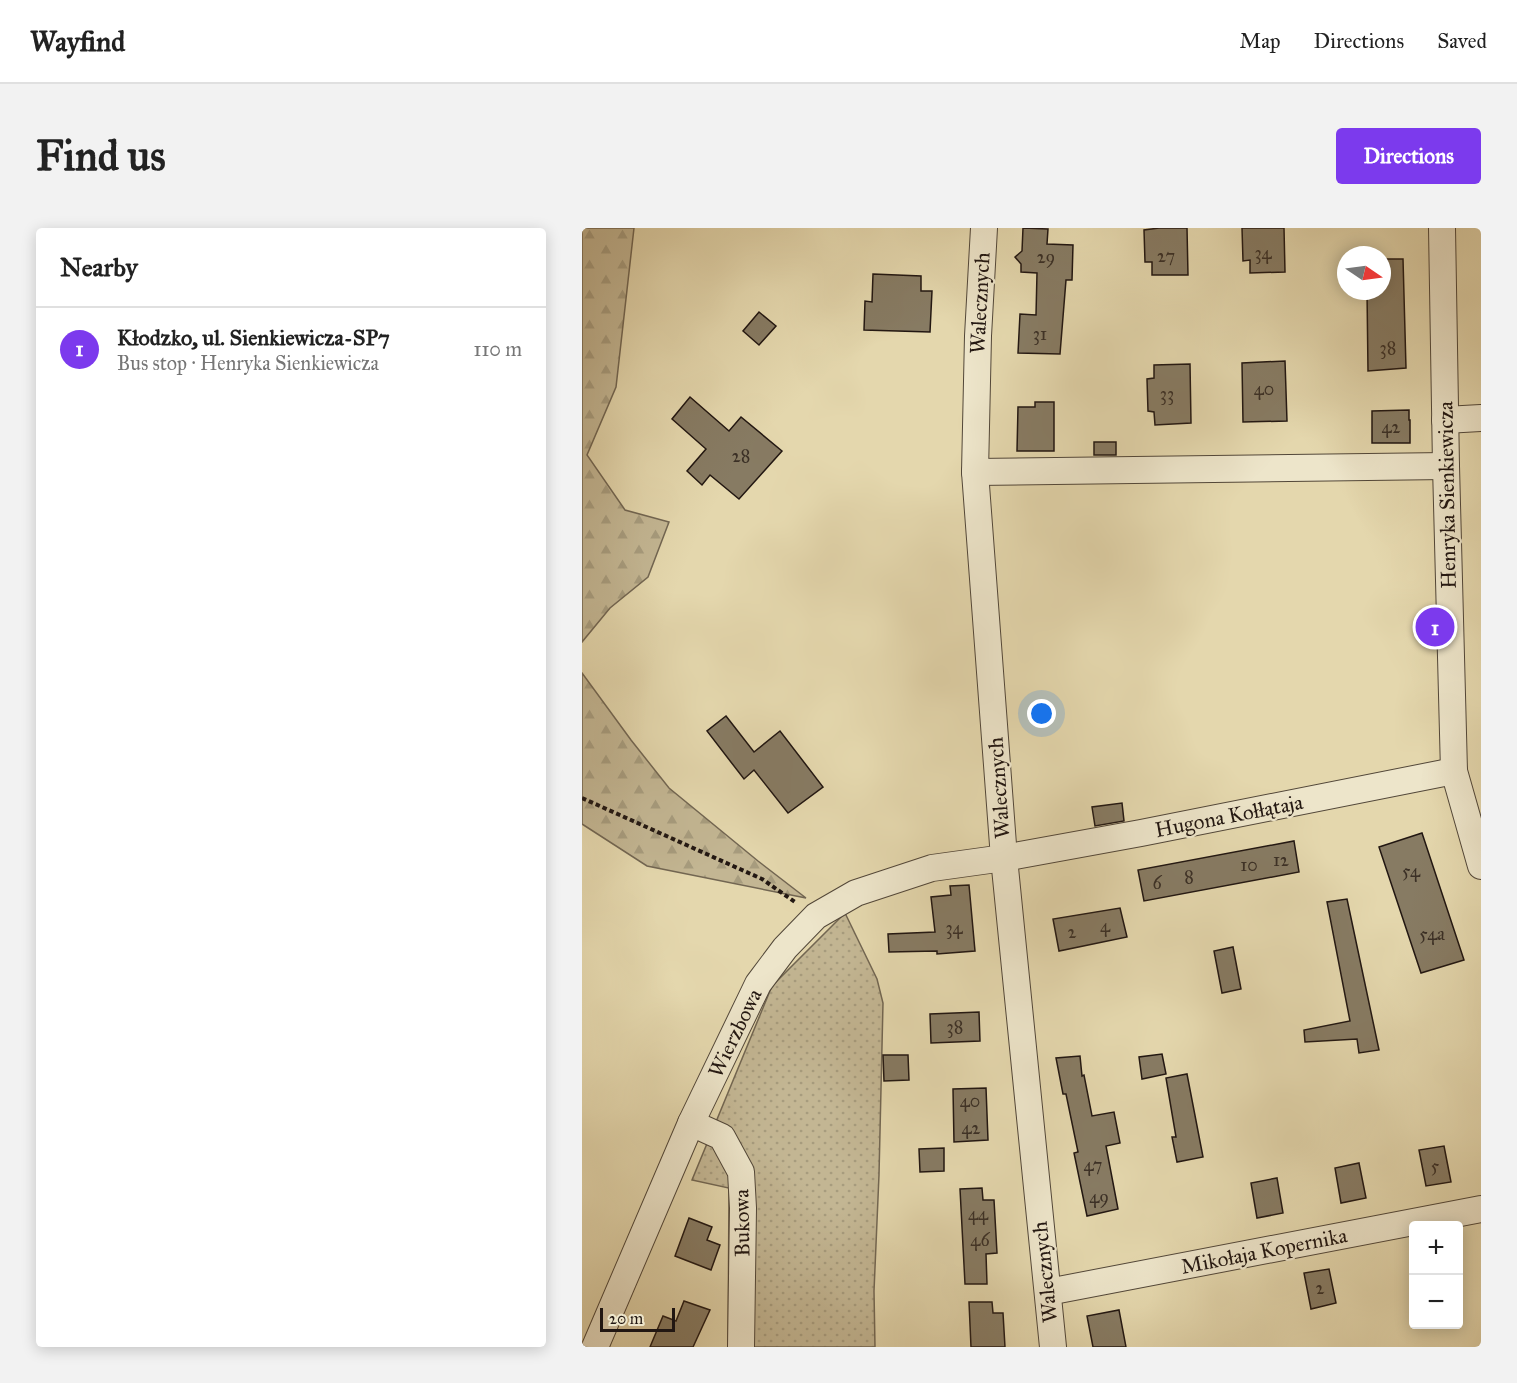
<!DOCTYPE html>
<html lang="en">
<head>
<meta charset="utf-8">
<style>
	:root { --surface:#fff; --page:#f2f2f2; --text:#222; --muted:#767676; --line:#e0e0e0; --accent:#7c3aed }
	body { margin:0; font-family:"IM FELL Great Primer",serif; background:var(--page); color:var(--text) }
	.controls { position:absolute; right:18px; bottom:18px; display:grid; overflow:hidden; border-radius:6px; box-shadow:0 3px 15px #0003 }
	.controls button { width:54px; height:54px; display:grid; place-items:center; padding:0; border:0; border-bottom:2px solid var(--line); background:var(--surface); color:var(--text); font:30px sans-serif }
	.compass { position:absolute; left:755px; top:18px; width:54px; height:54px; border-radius:50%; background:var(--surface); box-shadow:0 3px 15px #0003; rotate:103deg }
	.scale { position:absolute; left:18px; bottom:15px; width:75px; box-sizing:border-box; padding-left:6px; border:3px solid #221712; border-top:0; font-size:16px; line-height:21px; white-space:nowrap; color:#221712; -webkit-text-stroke:4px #ede5ca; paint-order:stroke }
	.you { position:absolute; left:460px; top:486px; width:21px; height:21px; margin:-15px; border:4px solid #fff; border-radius:50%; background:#1a73e8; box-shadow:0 0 0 9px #1a73e833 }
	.badge { display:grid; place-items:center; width:39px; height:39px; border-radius:50%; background:var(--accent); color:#fff; font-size:20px; font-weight:700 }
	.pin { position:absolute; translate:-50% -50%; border:3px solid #fff; box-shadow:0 2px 6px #0006 }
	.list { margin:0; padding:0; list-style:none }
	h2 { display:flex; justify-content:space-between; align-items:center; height:78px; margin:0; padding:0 24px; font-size:26px }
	h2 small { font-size:20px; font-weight:400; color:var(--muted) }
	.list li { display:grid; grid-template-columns:39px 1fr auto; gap:18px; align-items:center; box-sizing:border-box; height:84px; padding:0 24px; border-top:2px solid var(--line) }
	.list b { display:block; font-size:22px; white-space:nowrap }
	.list p { margin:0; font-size:20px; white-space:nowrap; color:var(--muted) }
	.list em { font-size:20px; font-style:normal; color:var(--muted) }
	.map { position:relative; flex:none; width:899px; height:1119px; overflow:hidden; border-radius:6px }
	header { display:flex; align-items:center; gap:36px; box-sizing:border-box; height:84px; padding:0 30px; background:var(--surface); border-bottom:2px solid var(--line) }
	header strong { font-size:28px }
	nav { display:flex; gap:33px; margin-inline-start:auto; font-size:21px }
	.intro { display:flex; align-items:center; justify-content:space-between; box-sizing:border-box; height:144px; padding:0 36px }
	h1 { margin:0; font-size:42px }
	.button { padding:15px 27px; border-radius:6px; background:var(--accent); color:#fff; font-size:21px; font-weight:700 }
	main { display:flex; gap:36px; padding:0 36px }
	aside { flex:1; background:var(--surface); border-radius:6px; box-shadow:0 3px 15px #0003 }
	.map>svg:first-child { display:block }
</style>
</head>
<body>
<header>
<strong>Wayfind</strong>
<nav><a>Map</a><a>Directions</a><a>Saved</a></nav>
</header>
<div class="intro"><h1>Find us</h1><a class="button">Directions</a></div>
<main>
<aside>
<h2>Nearby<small></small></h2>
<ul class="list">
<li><span class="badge">1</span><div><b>Kłodzko, ul. Sienkiewicza-SP7</b><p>Bus stop · Henryka Sienkiewicza</p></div><em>110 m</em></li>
</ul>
</aside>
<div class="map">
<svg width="899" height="1119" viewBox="0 0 899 1119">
	<defs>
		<pattern id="grass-dots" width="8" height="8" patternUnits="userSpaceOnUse" patternTransform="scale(1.5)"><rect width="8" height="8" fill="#c3b693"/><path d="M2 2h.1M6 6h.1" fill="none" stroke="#a79c7e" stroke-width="1.8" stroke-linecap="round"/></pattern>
		<pattern id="forest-firs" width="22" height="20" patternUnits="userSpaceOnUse" patternTransform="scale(1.5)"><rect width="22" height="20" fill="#c3b693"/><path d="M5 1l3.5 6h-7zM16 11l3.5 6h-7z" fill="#a79c7e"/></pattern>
	</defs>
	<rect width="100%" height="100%" fill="#e4d7ad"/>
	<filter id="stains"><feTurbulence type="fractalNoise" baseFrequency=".00333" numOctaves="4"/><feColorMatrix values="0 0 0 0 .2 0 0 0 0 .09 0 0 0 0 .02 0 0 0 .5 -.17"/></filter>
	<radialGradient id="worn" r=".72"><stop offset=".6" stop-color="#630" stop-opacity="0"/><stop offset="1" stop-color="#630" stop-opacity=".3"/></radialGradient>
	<polygon fill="url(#grass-dots)" stroke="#726652" stroke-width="1.5" points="263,685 295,751 301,775 297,947 292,1063 293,1119 146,1119 147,960 110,952 190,758"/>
	<g fill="url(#forest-firs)" stroke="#726652" stroke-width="1.5">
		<polygon points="0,0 52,0 34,159 5,227 43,282 87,294 66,349 28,380 0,414"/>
		<polygon points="0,445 49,512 87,560 176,633 224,670 65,638 0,596"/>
	</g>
	<g fill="#877b63" stroke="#221712" stroke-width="1.5">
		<polygon points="441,0 466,1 465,16 491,17 490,52 484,52 478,126 436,125 438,86 454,87 455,45 439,44 439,36 433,29 440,23"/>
		<polygon points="577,0 605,0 606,47 570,47 570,34 563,34 562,2"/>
		<polygon points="660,0 702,0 703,44 668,45 668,32 661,33"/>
		<polygon points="800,31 821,31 824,140 786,143 785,63 800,63"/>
		<polygon points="291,46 339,48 339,63 350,63 348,104 282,102 283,73 290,74"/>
		<polygon points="177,84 194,98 177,117 161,103"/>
		<polygon points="703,133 705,193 661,194 660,135"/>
		<polygon points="608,136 609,195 573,197 572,184 566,183 565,151 572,150 572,137"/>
		<polygon points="108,169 147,203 159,189 200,223 157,271 128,247 120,257 105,243 124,221 90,191"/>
		<polygon points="453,174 472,174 472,223 435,223 436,179 453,179"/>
		<polygon points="827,182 827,192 828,192 828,215 790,215 790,183"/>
		<rect x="512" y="214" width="22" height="13"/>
		<polygon points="144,488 172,524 198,503 241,559 206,585 172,542 162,551 125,503"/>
		<polygon points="540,575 542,593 513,598 510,579"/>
		<polygon points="840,605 882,732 839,745 797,619"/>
		<polygon points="712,613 717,644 562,673 556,642"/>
		<polygon points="387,657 393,723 355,726 355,723 307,724 306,706 353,704 349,669 369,667 368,658"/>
		<polygon points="765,671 797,822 777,825 775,811 723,814 722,802 768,793 745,674"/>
		<polygon points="538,680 545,709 477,723 471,691"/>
		<polygon points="651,719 659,761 640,765 632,723"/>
		<polygon points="397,784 398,813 349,815 348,786"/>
		<polygon points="580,826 584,846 560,851 557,829"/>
		<polygon points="301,827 326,827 327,852 302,853"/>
		<polygon points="498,828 500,848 502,847 510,888 532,884 538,915 524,918 536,981 505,988 492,925 496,924 484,866 481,866 474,830"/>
		<polygon points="605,846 621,929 595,934 590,909 594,909 584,850"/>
		<polygon points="404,860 406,912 372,914 371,861"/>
		<polygon points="862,918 869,954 844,958 837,922"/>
		<polygon points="362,920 362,943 338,944 337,921"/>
		<polygon points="777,935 784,970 759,975 753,940"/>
		<polygon points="695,950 701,985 675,990 669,955"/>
		<polygon points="400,960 401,972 412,972 415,1025 404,1026 405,1056 383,1056 378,961"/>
		<polygon points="107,990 130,999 125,1012 138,1017 129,1042 93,1028"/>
		<polygon points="747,1041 754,1075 729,1081 722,1045"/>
		<polygon points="102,1073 128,1082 111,1119 68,1119 81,1088 94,1093"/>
		<polygon points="387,1074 410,1074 411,1085 421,1085 423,1119 389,1119"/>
		<polygon points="537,1082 544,1119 511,1119 505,1088"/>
	</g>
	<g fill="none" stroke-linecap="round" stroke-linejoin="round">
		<g stroke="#524739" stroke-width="28">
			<g id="minor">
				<polyline points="402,0 396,108 393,244 422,630 471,1119"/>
				<polyline points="860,0 864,238 872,543 899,638"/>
				<polyline points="863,192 899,190"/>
				<polyline points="393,244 864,238"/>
				<polyline points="109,895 140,909 159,944 161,980 159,1119"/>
				<polyline points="466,1064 899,981"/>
				<polyline points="13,1119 109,895 176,756 203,720 234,688 274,665 350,640 422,630 559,605 872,543"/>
			</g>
		</g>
		<polyline stroke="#221712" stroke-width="4" stroke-dasharray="4.5 3" stroke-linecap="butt" points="0,570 180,651 213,674"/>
		<use href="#minor" stroke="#ede5ca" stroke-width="26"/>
	</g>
	<g text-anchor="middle" stroke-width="4.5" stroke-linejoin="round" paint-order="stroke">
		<g font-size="18" fill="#3b3026">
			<text x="681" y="31">34</text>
			<text x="584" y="34">27</text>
			<text x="464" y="35">29</text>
			<text x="458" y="112">31</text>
			<text x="806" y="126">38</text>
			<text x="682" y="167">40</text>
			<text x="585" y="172">33</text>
			<text x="809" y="205">42</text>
			<text x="159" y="234">28</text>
			<text x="699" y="638">12</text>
			<text x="667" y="643">10</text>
			<text x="829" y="649">54</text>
			<text x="607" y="655">8</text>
			<text x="575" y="661">6</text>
			<text x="523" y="704">4</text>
			<text x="372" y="706">34</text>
			<text x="490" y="710">2</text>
			<text x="850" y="712">54a</text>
			<text x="373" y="805">38</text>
			<text x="388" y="879">40</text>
			<text x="389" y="906">42</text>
			<text x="511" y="943">47</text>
			<text x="853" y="944">5</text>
			<text x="517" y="975">49</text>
			<text x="396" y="992">44</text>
			<text x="398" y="1018">46</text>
			<text x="738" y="1066">2</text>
		</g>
		<g font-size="21" fill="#221712" stroke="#ede5ca">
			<text transform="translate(398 75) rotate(-87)" y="7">Walecznych</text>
			<text transform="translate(865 267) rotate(-91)" y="7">Henryka Sienkiewicza</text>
			<text transform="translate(417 560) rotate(-94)" y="7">Walecznych</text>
			<text transform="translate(647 588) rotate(-11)" y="7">Hugona Kołłątaja</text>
			<text transform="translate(153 805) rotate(-64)" y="7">Wierzbowa</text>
			<text transform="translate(160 995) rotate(-91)" y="7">Bukowa</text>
			<text transform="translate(682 1023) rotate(-11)" y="7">Mikołaja Kopernika</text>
			<text transform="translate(463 1044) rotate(-96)" y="7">Walecznych</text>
		</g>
	</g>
	<rect width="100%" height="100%" filter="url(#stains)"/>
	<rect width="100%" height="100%" fill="url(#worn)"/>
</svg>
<div class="controls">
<button>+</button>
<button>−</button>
</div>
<svg class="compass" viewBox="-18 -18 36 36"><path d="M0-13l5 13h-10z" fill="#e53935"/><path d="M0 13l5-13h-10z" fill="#767676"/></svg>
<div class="scale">20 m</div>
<div class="you"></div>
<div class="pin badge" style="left:853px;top:399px">1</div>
</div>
</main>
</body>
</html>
